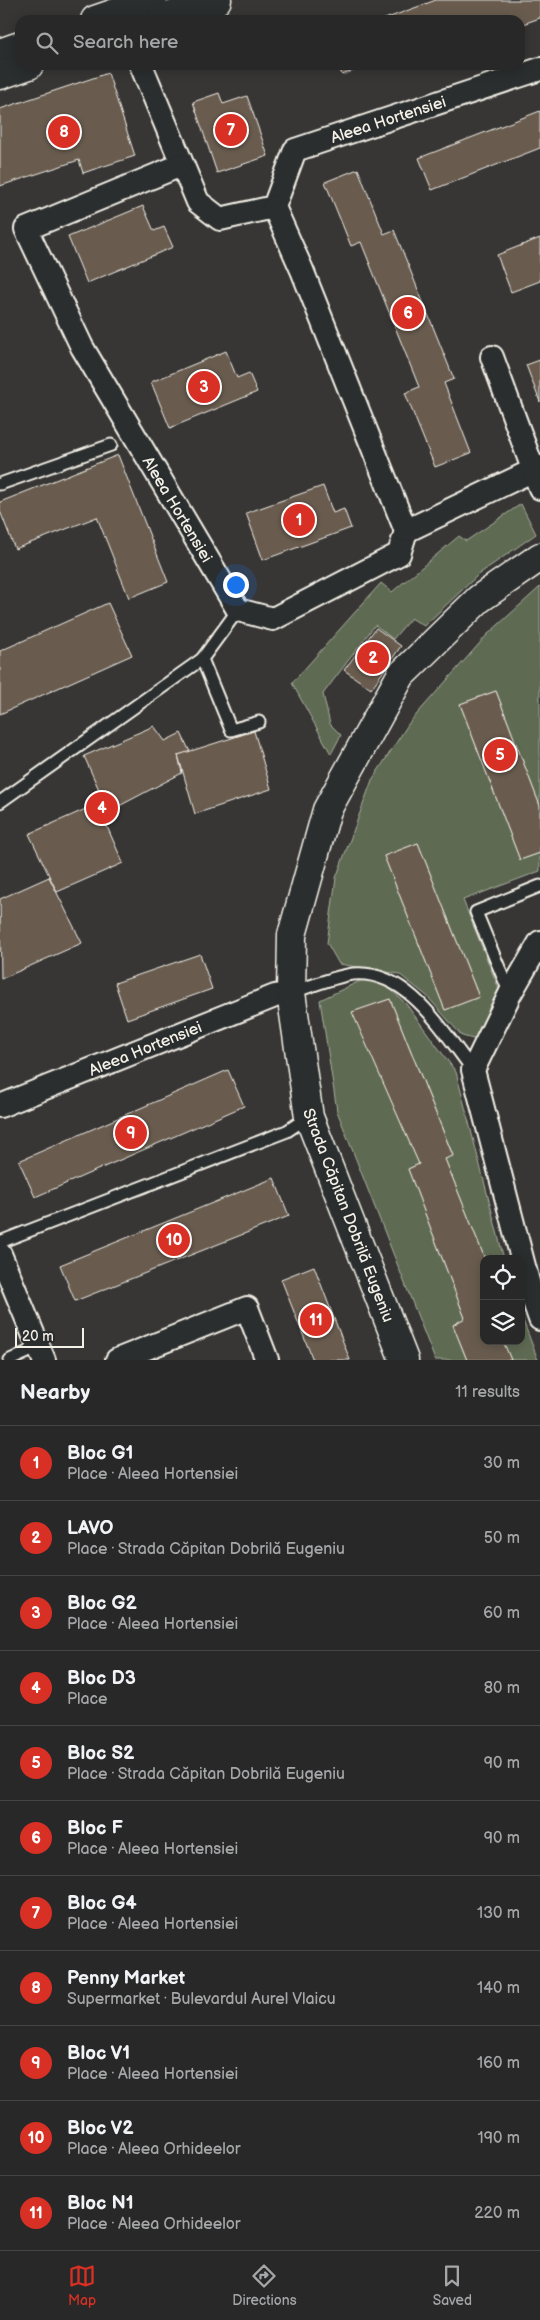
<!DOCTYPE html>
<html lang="en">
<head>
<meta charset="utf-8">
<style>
	:root { --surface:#292828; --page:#353434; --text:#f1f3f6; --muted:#a5a6a8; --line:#454445; --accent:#d93025 }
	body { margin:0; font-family:"Balsamiq Sans",sans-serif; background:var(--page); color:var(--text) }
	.controls { position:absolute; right:15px; bottom:15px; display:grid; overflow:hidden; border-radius:10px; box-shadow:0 2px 12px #0003 }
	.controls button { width:45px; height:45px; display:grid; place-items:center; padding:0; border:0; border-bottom:1px solid var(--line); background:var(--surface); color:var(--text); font:25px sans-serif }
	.scale { position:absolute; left:15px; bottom:12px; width:69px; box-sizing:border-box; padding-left:5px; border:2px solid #f4f1e8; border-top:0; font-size:14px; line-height:18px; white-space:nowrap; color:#f4f1e8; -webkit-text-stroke:4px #2a2d2e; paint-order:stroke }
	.you { position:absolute; left:235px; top:584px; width:18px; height:18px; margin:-12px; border:4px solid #fff; border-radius:50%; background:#1a73e8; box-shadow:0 0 0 8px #1a73e833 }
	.badge { display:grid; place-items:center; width:32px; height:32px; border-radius:50%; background:var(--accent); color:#fff; font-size:16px; font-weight:700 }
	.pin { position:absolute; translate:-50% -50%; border:2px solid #fff; box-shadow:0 1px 5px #0006 }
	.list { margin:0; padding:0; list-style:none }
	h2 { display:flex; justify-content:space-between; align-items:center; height:65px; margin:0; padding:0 20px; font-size:21px }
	h2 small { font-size:16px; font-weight:400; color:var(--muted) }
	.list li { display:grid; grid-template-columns:32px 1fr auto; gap:15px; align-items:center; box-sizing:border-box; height:75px; padding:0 20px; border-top:1px solid var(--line) }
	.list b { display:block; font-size:19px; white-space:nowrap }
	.list p { margin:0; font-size:16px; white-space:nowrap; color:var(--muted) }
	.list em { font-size:16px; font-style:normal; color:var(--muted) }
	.icon { flex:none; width:28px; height:28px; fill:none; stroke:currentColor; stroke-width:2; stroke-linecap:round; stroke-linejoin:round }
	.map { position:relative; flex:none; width:540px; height:1360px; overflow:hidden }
	.search { position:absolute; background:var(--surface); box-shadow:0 2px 12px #0003; left:15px; right:15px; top:15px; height:55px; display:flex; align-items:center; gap:12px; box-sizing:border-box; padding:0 18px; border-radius:15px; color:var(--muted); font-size:19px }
	.sheet { height:890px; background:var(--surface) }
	nav { display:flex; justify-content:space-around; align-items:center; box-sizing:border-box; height:70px; border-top:1px solid var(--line); background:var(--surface); font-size:14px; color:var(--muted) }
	nav a { display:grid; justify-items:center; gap:2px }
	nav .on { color:var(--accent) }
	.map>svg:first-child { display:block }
</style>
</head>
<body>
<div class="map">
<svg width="540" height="1360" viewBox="0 0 540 1360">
	<rect width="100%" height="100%" fill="#373635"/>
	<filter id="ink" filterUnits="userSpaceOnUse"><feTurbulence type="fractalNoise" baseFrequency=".02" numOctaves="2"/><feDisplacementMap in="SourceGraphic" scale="10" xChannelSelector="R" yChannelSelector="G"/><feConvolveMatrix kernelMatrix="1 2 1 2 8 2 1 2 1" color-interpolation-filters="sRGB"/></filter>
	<g filter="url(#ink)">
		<g fill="#5e6b53" stroke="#a9ae9e" fill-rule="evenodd">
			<polygon points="521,504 536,534 479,574 424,626 411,618 393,639 375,625 323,694 330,724 341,735 331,754 292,683 381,583 392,592 459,536 466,541"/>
			<path d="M540,587v219l-44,-115 -36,13 60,156 20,-7v18l-77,29 36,89 -17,43 -9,7 -11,-3 -35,-40 -28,-22 -60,-10 -12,-21 9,-65 36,-98 37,-57 78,-88zM418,843l61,154 -34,13 -61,-154z"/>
			<polygon points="362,980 383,982 406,1004 456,1072 504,1259 485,1259 445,1159 453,1155 390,999 353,1012 419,1164 408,1169 465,1318 453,1325 467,1360 435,1360 337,1111 320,1000"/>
			<polygon points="521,1315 538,1360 511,1360 503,1341 521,1341"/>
		</g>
		<g fill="#695b50" stroke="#f4f1e8">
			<polygon points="436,0 540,0 540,18 520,25 520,20 502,20 501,16 490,20 382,20"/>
			<polygon points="338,65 369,65 342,75"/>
			<polygon points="108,73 135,156 83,173 79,160 0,186 0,109"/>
			<polygon points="219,93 223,104 247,96 268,156 217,173 193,102"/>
			<polygon points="540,111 540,148 432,190 419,158"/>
			<polygon points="358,169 384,234 394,230 454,379 444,383 471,453 435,467 405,393 419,387 361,242 351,246 325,182"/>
			<polygon points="143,206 154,231 164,227 173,247 87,283 68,237"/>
			<polygon points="540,238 540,281 511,292 497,255"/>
			<polygon points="226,351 237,378 249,373 257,392 170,428 151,382"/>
			<polygon points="540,360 540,402 526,365"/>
			<polygon points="118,455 168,582 129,598 97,517 15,549 0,511 0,502"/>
			<polygon points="323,486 333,513 344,509 351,528 263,560 246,513"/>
			<polygon points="108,603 132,655 0,714 0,651"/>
			<polygon points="376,628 401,646 371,689 344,670"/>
			<polygon points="496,691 540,806 540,853 520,860 460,704"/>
			<polygon points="154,726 165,741 181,733 190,752 178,755 182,773 102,815 123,863 57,892 29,834 104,801 84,756"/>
			<polygon points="254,731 271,789 195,814 178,755"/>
			<polygon points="418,843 479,997 445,1010 384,856"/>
			<polygon points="49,877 82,943 1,979 0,899"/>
			<polygon points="200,954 212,989 127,1019 115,983"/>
			<polygon points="390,999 453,1156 445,1159 485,1259 484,1341 503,1341 511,1360 467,1360 453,1325 465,1318 408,1169 419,1164 352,1012"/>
			<polygon points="228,1070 244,1106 35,1197 19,1161"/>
			<polygon points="274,1178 289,1216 75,1301 60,1265"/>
			<polygon points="314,1266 350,1360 313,1360 281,1279"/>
		</g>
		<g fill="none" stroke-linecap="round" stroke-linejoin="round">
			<g stroke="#f4f1e8" stroke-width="15">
				<g id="lane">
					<polyline points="0,484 111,445"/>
					<polyline points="238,610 202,659 231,730 259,722"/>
					<polyline points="0,802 202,659"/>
					<path d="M291,993c17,-6 45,-17 62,-19 55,-5 91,59 120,96"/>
					<polyline points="510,994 476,912 540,886"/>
					<polyline points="0,1242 287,1131 308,1117"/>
					<polyline points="10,1360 39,1347"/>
				</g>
			</g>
			<g stroke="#f4f1e8" stroke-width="26">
				<g id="street">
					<polyline points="141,65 198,202 220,219 274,207 295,150 540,69"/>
					<polyline points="181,165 26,229 82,347 238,610 273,619 399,554 406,531"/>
					<polyline points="274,207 302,270 406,531 540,467"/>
					<polyline points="492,357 540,488"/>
					<polyline points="540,942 510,994 473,1070 531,1293 540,1319"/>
					<polyline points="0,1106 275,996 291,993"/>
					<polyline points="0,1254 44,1360"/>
					<polyline points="117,1360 247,1308 267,1360"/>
				</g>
			</g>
			<g stroke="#f4f1e8" stroke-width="31">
				<g id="secondary">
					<polyline points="95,20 153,0"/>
					<polyline points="159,20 217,0"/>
					<polyline points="0,53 20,46"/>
					<polyline points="0,75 29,65"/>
					<polyline points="404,1360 309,1117 291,993 292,935 327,810 401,675 479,599 540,557"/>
				</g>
			</g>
			<use href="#lane" stroke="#2a2d2e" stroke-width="11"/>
			<use href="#street" stroke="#2a2d2e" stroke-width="22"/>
			<use href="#secondary" stroke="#2a2d2e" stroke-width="28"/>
		</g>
	</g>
	<g text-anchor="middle" stroke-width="4.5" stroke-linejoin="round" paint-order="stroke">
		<g font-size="16" fill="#f4f1e8" stroke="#2a2d2e">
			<text transform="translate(388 119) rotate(-18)" y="6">Aleea Hortensiei</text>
			<text transform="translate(178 509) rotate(59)" y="6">Aleea Hortensiei</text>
			<text transform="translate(145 1048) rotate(-22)" y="6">Aleea Hortensiei</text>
			<text transform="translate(349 1215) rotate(69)" y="6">Strada Căpitan Dobrilă Eugeniu</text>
		</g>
	</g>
</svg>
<div class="controls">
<button><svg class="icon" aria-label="locate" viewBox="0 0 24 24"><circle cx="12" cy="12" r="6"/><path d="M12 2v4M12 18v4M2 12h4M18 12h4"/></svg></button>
<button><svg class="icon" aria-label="layers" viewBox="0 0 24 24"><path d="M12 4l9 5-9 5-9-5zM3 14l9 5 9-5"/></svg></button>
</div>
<div class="scale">20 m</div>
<div class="you"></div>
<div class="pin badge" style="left:299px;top:520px">1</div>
<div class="pin badge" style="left:373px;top:658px">2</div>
<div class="pin badge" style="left:204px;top:387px">3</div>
<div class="pin badge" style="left:102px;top:808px">4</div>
<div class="pin badge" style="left:500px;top:755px">5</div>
<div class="pin badge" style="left:408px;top:313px">6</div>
<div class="pin badge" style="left:231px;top:130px">7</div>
<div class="pin badge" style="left:64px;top:132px">8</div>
<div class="pin badge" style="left:131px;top:1133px">9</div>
<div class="pin badge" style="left:174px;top:1240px">10</div>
<div class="pin badge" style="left:316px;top:1320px">11</div>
<div class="search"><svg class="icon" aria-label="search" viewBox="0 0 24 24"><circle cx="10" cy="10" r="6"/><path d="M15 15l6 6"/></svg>Search here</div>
</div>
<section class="sheet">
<h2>Nearby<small>11 results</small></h2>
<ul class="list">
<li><span class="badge">1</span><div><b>Bloc G1</b><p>Place · Aleea Hortensiei</p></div><em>30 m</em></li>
<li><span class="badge">2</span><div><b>LAVO</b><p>Place · Strada Căpitan Dobrilă Eugeniu</p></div><em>50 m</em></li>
<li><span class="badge">3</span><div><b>Bloc G2</b><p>Place · Aleea Hortensiei</p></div><em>60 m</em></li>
<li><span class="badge">4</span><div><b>Bloc D3</b><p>Place</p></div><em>80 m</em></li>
<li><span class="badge">5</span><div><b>Bloc S2</b><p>Place · Strada Căpitan Dobrilă Eugeniu</p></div><em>90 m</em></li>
<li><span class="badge">6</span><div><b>Bloc F</b><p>Place · Aleea Hortensiei</p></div><em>90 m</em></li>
<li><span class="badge">7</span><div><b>Bloc G4</b><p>Place · Aleea Hortensiei</p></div><em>130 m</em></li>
<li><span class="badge">8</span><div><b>Penny Market</b><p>Supermarket · Bulevardul Aurel Vlaicu</p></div><em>140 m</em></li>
<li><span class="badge">9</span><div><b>Bloc V1</b><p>Place · Aleea Hortensiei</p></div><em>160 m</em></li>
<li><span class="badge">10</span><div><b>Bloc V2</b><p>Place · Aleea Orhideelor</p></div><em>190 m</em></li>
<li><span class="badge">11</span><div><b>Bloc N1</b><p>Place · Aleea Orhideelor</p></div><em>220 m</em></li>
</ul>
</section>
<nav>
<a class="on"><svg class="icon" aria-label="map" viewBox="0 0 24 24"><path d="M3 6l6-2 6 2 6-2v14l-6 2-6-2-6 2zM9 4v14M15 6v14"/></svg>Map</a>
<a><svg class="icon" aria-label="directions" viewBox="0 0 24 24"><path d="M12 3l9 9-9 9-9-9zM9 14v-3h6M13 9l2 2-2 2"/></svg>Directions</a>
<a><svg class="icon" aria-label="saved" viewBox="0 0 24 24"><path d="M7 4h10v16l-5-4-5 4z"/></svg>Saved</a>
</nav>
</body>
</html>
